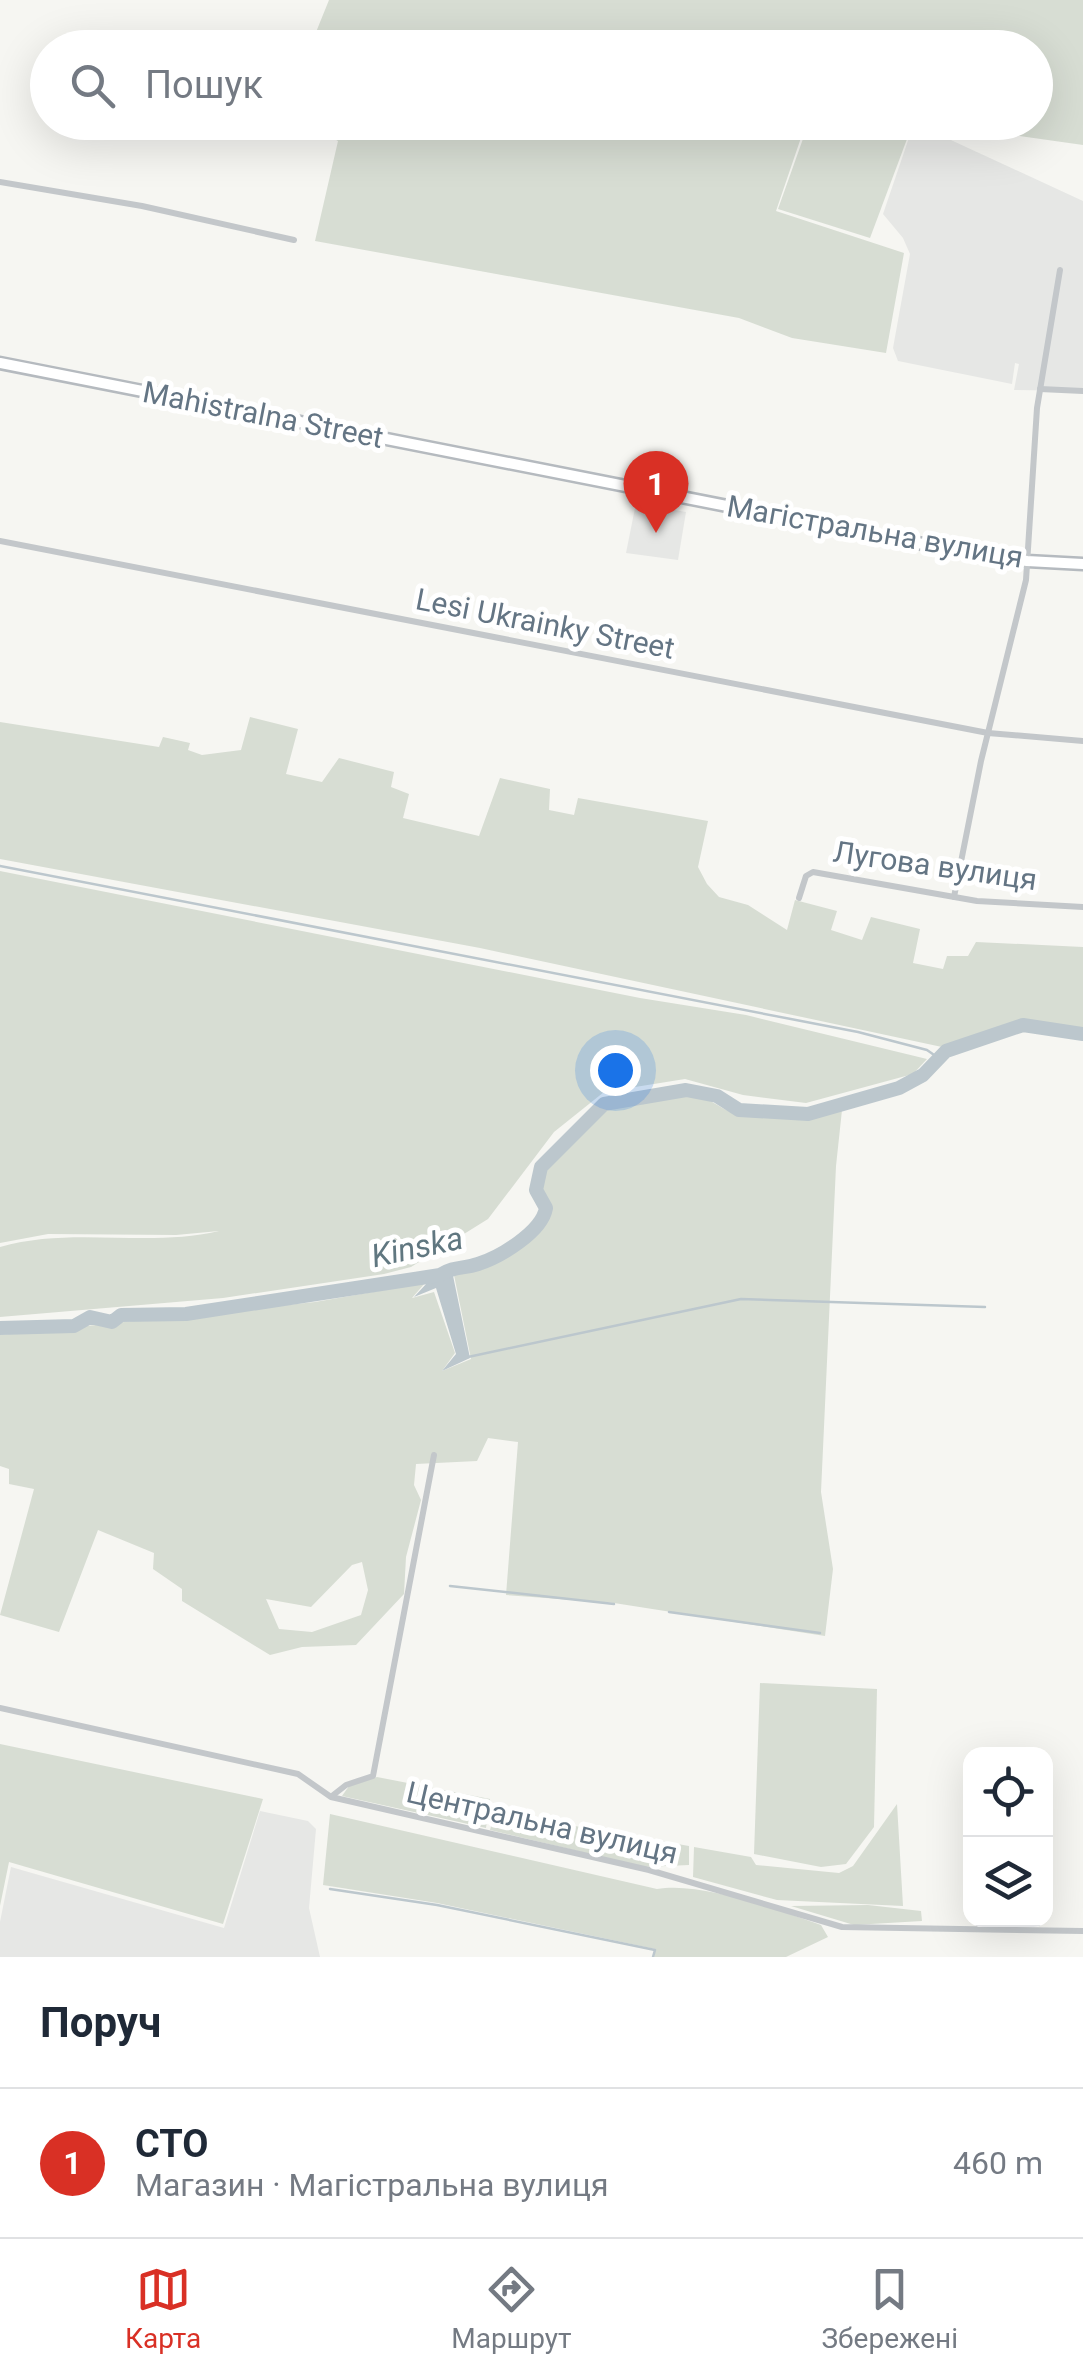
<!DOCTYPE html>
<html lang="uk">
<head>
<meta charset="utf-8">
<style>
	:root { --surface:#fff; --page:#f2f2f3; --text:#1f2937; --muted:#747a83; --line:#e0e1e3; --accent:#d93025 }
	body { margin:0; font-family:Roboto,sans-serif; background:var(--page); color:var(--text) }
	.controls { position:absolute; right:30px; bottom:30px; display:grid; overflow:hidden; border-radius:20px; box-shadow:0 10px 40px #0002 }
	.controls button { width:90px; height:90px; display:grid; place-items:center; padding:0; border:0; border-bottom:2px solid var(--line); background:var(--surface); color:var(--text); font:50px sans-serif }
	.you { position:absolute; left:615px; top:1070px; width:35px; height:35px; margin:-25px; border:8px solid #fff; border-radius:50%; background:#1a73e8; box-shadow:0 0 0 15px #1a73e833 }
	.badge { display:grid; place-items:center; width:65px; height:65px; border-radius:50%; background:var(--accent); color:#fff; font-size:32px; font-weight:700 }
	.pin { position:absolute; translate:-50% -82px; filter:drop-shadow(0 2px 5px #0008) }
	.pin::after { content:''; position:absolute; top:52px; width:35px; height:30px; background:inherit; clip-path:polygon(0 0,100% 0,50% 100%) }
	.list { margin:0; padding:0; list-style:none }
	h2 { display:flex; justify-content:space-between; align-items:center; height:130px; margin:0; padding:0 40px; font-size:42px }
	h2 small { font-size:32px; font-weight:400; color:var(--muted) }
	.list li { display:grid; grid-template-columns:65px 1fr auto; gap:30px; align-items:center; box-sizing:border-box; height:150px; padding:0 40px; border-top:2px solid var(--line) }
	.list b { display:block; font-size:38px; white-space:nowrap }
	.list p { margin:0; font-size:32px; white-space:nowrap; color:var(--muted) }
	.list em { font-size:32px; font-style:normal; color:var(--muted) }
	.icon { flex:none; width:55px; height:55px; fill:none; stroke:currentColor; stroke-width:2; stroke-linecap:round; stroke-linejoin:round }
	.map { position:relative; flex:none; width:1083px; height:1957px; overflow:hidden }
	.search { position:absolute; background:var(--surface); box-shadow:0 10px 40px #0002; left:30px; right:30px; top:30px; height:110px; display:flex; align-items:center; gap:25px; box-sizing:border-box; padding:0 35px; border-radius:55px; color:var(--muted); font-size:38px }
	.sheet { height:280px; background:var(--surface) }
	nav { display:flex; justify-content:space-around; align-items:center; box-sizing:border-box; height:140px; border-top:2px solid var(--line); background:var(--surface); font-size:28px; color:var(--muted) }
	nav a { display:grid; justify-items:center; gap:5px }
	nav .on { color:var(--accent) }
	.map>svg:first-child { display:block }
</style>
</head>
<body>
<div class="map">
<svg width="1083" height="1957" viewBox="0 0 1083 1957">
	<rect width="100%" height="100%" fill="#f6f6f2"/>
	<g fill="#e6e7e5">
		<polygon points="914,123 1083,201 1083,391 1014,390 1019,364 1015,363 1012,384 898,361 893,348 910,254 903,238 883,214"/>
		<polygon points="636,503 686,512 678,560 626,553"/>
		<polygon points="260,1811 308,1821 316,1829 309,1908 320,1957 0,1957 0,1922 11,1867 224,1928"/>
	</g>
	<g fill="#d7ddd3" fill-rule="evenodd">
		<polygon points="329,0 1083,0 1083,145 926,123 1036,122 1036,48 310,47"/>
		<polygon points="282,122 806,123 776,211 904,253 886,353 792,338 739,318 315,241 338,141 307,124 280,126"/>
		<polygon points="809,122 913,123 870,238 778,209"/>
		<polygon points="250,717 298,729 286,774 322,782 339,758 394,772 391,787 409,794 403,818 479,836 500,778 550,789 549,810 574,815 578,798 708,821 698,867 707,884 719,897 748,905 787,930 795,900 837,911 831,930 862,940 871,917 920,929 913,963 943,969 947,956 968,956 976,942 1083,947 1083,1029 1032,1021 942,1047 480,948 0,859 0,722 159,747 163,737 190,743 188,750 202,755 241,750"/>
		<path d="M0,871l640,127 106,17 181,44 -14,15 -107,29 -63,-8 -58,-16 -81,13 -50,40 -66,87 -77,48 -27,7 -161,24 -223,19v-70c72,-21 147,1 219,-16l-43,4 -128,-1 -48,9z"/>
		<path d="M680,1094c32,0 40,18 59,20 34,5 69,3 103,-4l-6,56 -15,326 12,77 -8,67 -211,-33 -108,-8 12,-153 -30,-4 -11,23 -61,3 -2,21 7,15 -15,57 -2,37 -48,51 -54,2 -32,8 -88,-54v-12l-29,-20 1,-16 -56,-23 -39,102 -59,-17 34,-126 -25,-5v-15l-9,-3v-131l315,-33 110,-19 -13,15 22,-6 21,61 -13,18 29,-12 -18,-89 20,-1 54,-29 20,-21 3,-12 -12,-22 2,-10 65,-68 54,-6zM362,1562l6,28 -7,25 -49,17 -33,-3 -13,-30 45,8 41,-42z"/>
		<polygon points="760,1683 877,1689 874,1827 846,1864 821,1867 754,1854"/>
		<polygon points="0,1744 263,1799 223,1924 9,1862 0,1906"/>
		<polygon points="377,1777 490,1799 486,1828 342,1796 349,1786"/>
		<polygon points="897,1804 903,1906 777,1900 693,1877 694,1847 751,1857 756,1865 839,1873 853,1866"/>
		<polygon points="495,1812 689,1846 689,1865 644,1867 490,1830"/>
		<path d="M330,1814l327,75c44,-8 121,21 164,36l7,12 -42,20h-132l1,-8 -218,-46 -114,-18z"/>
		<polygon points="791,1906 868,1905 921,1911 922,1921 854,1925"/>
	</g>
	<polygon fill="#bcc7cd" points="451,1266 470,1358 442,1371 456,1354 436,1288 414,1297 427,1283 422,1276"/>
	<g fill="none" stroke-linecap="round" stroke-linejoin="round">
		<g stroke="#bcc7cd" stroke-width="2.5">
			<polyline points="0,866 858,1032 927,1050 937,1057"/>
			<polyline points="468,1357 741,1299 985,1307"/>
			<polyline points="450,1586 614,1604"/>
			<polyline points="669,1612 820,1633"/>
			<polyline points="330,1889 437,1905 655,1950 653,1957"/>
		</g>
		<path stroke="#bcc7cd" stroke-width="14" d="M0,1328l74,-2 16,-9 22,5 9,-7 65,-1 254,-39c14,-9 23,-6 38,-11 22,-7 64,-32 68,-56l-10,-18 5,-23 63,-63 82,-14 31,6 22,14 69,4 91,-26 24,-13 23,-24 77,-26 60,9"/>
		<g stroke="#b5babf" stroke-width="15">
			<polyline id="secondary" points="0,363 905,541 1027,561 1083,564"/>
		</g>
		<g stroke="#c3c7ca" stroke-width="6">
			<polyline points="0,182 142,206 294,240"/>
			<polyline points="1040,389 1083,391"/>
			<polyline points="0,541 988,733 1083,741"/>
			<polyline points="954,897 981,761 1026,580 1037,408 1060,270"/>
			<polyline points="799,898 806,876 813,872 977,901 1083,907"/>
			<polyline points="0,1708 298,1774 331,1797 649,1870 842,1927 1083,1931"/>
			<polyline points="332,1796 346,1785 373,1776 434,1455"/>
		</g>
		<use href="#secondary" stroke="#fff" stroke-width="10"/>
	</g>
	<g text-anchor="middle" stroke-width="10" stroke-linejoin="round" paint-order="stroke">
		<g font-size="30" fill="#647584" stroke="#fff">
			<text transform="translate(263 415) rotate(11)" y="10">Mahistralna Street</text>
			<text transform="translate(875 532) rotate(10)" y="10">Магістральна вулиця</text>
			<text transform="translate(545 624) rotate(11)" y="10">Lesi Ukrainky Street</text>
			<text transform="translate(935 866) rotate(8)" y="10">Лугова вулиця</text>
			<text transform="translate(542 1823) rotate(13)" y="10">Центральна вулиця</text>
		</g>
		<g font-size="32" font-style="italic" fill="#607780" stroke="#fff">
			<text transform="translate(417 1247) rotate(-12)" y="11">Kinska</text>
		</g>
	</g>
</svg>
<div class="controls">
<button><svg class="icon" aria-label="locate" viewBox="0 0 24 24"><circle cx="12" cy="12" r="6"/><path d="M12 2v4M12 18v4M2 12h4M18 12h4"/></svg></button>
<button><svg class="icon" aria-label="layers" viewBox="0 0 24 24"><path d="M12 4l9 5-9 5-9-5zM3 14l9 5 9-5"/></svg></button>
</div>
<div class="you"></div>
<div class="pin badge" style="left:656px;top:533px">1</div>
<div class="search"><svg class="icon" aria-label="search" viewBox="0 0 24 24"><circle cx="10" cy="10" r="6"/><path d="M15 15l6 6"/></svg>Пошук</div>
</div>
<section class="sheet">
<h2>Поруч<small></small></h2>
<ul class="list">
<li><span class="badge">1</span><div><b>СТО</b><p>Магазин · Магістральна вулиця</p></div><em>460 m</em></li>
</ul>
</section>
<nav>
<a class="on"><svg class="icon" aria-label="map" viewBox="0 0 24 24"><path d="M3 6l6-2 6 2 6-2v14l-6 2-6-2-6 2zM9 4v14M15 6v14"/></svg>Карта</a>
<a><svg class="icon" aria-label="directions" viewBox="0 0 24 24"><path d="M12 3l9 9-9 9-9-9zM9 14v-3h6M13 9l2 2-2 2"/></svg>Маршрут</a>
<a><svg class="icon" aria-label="saved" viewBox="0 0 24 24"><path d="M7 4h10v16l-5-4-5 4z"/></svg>Збережені</a>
</nav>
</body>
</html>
